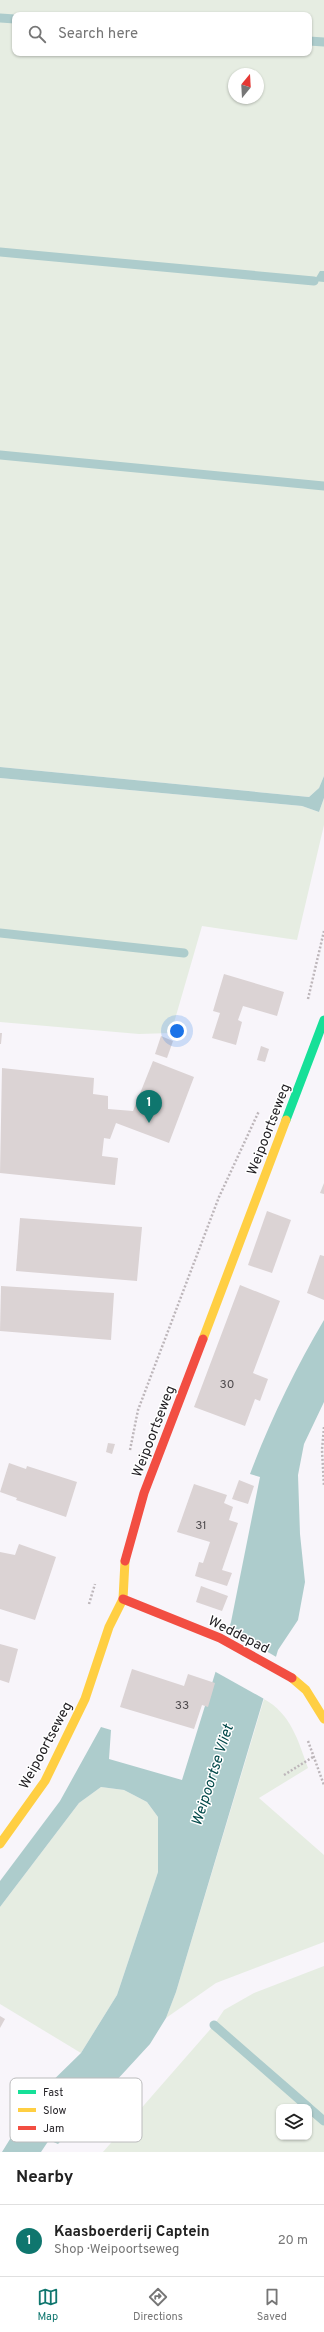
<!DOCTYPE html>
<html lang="en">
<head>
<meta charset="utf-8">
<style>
	:root { --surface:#fff; --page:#f6f6f6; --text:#222; --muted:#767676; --line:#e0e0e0; --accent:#0f766e }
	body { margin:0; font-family:Overpass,sans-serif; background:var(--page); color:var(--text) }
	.controls { position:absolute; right:12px; bottom:12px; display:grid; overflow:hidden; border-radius:8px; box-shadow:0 1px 3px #0004 }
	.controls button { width:36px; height:36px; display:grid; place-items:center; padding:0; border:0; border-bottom:1px solid var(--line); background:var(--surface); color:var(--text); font:20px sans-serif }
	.compass { position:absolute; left:228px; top:68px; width:36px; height:36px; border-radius:50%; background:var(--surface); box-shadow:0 1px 3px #0004; rotate:18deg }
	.you { position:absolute; left:177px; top:1031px; width:14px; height:14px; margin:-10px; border:3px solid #fff; border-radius:50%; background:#1a73e8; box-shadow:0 0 0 6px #1a73e833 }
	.badge { display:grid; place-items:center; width:26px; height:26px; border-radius:50%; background:var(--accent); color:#fff; font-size:13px; font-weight:700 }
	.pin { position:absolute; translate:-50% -33px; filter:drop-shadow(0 1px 2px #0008) }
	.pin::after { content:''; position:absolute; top:21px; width:14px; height:12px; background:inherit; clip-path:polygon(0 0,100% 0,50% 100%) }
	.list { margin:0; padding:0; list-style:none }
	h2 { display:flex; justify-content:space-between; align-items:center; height:52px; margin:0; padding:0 16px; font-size:17px }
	h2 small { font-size:13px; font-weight:400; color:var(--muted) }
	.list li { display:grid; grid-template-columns:26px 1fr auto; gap:12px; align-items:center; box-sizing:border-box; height:72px; padding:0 16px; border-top:1px solid var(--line) }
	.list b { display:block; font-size:15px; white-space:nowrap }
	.list p { margin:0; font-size:13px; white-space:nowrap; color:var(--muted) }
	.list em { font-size:13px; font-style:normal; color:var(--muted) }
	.icon { flex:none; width:22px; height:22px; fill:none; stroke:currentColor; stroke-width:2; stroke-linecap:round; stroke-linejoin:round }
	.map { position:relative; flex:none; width:324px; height:2152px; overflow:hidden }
	.search { position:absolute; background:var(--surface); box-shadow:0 1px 3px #0004; left:12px; right:12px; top:12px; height:44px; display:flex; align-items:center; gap:10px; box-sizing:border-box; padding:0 14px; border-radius:8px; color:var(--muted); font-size:15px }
	.sheet { height:124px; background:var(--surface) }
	nav { display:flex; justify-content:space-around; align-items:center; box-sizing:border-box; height:56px; border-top:1px solid var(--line); background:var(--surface); font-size:11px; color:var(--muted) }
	nav a { display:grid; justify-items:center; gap:2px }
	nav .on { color:var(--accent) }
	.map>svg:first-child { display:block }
</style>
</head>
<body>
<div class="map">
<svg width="324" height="2152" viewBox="0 0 324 2152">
	<rect width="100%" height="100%" fill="#f8f5fa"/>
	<g fill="#e6ede2" fill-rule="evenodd">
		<path d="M0,0h324v776l-5,12 -10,9 -309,-30zM15,15h294v38h-294zM234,74h24v24h-24z"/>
		<polygon points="0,778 302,806 319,812 324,798 324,825 297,940 202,926 171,1033 139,1034 0,1022"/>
		<path d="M264,1699c27,15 34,41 44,69l-49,30 65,57v87l-108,41 -50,35 10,-26z"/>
		<polygon points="101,1787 124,1790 147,1802 158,1817 158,1872 117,1995 81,2053 0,2004 0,1907 79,1803"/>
		<path d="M324,1966v186h-221l111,-127 10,-15 30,-17zM279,2107h30v30h-30z"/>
	</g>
	<g fill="#adcccc">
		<polygon points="320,271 324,271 324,282 314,281"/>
		<polygon points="0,767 309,797 319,788 324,776 324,798 319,812 302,806 0,778"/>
		<path d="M324,1320v82l-20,42 -6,31 2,59 5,48 -7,38 -20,30 -102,342 -10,26 -16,26 -92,100 -9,-4 -8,12h-39l34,-55 45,-44 36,-58 41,-123v-55l-11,-15 -23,-12 -23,-3 -22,16 -79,104v-26l60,-80 41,-74 10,3 -2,29 73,21 49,-158 29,-145 -10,-3c20,-53 45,-105 74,-154z"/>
	</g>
	<polygon fill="#f8f5fa" points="227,1628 278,1658 266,1700 214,1671"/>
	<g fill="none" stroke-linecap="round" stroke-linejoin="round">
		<g stroke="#adcccc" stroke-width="9">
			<polyline points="0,18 15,19"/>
			<polyline points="309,41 324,42"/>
			<polyline points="0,252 314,281"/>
			<polyline points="0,455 324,486"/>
			<polyline points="0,933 184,953"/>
			<polyline points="214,2025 308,2107"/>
			<polyline points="309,2108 324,2121"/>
		</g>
	</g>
	<g fill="#dbd3d4">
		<polygon points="224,974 284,992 277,1016 243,1006 238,1020 242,1022 236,1045 212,1038 220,1013 213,1011"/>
		<polygon points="0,1033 2,1033 1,1044 0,1044"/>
		<polygon points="161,1036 173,1041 167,1058 155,1054"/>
		<polygon points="261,1046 269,1049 265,1062 257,1060"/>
		<polygon points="153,1061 194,1077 169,1143 116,1123 110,1139 104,1138 102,1156 118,1158 115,1185 0,1173 2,1068 94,1078 93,1094 108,1096 108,1109 133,1111"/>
		<polygon points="324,1183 324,1194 320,1193"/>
		<polygon points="267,1211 291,1220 272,1273 248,1265"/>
		<polygon points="20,1218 142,1227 137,1281 16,1271"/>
		<polygon points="320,1255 324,1256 324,1300 307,1293"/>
		<polygon points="240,1285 280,1301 253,1373 268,1379 260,1401 255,1399 245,1426 194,1407"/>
		<polygon points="1,1286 114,1293 111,1340 0,1331"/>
		<polygon points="108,1443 115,1444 112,1454 106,1452"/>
		<polygon points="9,1463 26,1469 27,1466 77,1482 66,1517 16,1500 17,1498 0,1492"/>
		<polygon points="239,1480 254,1486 248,1504 232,1499"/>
		<polygon points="194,1484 227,1495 224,1503 233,1507 229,1520 238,1523 222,1570 232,1573 227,1586 195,1576 199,1562 203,1563 210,1542 177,1532"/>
		<polygon points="19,1544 56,1557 35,1620 0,1609 0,1552 15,1555"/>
		<polygon points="201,1586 228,1596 222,1611 196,1602"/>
		<polygon points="0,1644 18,1649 9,1683 0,1680"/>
		<polygon points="132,1669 184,1686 188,1674 215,1683 208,1707 202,1705 194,1729 120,1707"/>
		<polygon points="0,2016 5,2019 0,2028"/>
	</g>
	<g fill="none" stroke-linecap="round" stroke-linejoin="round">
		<g stroke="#bdb6ba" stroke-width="2.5" stroke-dasharray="2 2" stroke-linecap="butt">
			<polyline points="308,999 324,931"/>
			<polyline points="324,1427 322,1450 324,1486"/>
			<polyline points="130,1450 138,1410 219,1197 259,1111"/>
			<polyline points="89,1604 95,1584"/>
			<polyline points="308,1741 324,1785"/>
			<polyline points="284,1775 313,1757"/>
		</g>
		<polyline stroke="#16e098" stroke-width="9" points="286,1120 324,1020"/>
		<g stroke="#ffcf43" stroke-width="9">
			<polyline points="203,1339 286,1120"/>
			<polyline points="292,1678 306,1690 324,1719"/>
			<polyline points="0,1844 45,1781 85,1699 109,1627 123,1599 125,1561"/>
		</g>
		<g stroke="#f24e42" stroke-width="9">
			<polyline points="125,1561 144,1493 203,1339"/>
			<polyline points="123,1599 220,1638 292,1678"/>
		</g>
	</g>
	<g text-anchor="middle" stroke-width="3" stroke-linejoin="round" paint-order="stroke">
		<g font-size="12" fill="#4f4b4e">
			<text x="227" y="1388">30</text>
			<text x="201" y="1529">31</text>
			<text x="182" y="1709">33</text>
		</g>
		<g font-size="14" fill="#201e22" stroke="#fff">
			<text transform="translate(268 1129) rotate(-69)" y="5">Weipoortseweg</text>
			<text transform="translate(153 1431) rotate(-69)" y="5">Weipoortseweg</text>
			<text transform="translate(239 1634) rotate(27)" y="5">Weddepad</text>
			<text transform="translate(45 1745) rotate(-62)" y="5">Weipoortseweg</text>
		</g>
		<g font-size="15" font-style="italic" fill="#024849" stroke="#fff">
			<text transform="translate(212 1775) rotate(-72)" y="5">Weipoortse Vliet</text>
		</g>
	</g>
	<rect x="10" y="2078" width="132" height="64" rx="6" fill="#fff" stroke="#bcbcbd" stroke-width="1"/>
	<rect x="18" y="2090" width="18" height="4" fill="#16e098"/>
	<rect x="18" y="2108" width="18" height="4" fill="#ffcf43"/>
	<rect x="18" y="2126" width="18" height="4" fill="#f24e42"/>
	<g font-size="11" fill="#201e22">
		<text x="43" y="2096">Fast</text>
		<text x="43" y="2114">Slow</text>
		<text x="43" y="2132">Jam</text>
	</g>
</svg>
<div class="controls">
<button><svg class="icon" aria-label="layers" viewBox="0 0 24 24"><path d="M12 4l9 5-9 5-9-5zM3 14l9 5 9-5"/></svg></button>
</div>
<svg class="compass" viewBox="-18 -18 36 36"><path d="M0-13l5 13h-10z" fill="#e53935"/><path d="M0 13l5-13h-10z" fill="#767676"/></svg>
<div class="you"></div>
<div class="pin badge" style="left:149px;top:1123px">1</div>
<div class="search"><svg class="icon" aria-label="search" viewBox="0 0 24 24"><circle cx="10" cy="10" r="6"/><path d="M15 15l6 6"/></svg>Search here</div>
</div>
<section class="sheet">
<h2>Nearby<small></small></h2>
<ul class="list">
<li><span class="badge">1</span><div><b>Kaasboerderij Captein</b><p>Shop · Weipoortseweg</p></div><em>20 m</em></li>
</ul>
</section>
<nav>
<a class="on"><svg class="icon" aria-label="map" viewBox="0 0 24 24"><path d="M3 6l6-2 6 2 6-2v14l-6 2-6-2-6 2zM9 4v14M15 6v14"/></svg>Map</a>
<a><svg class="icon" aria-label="directions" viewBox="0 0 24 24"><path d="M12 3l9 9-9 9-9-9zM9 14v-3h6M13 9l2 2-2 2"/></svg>Directions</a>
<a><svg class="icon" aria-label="saved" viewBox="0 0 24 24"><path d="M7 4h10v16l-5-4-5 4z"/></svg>Saved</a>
</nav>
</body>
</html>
